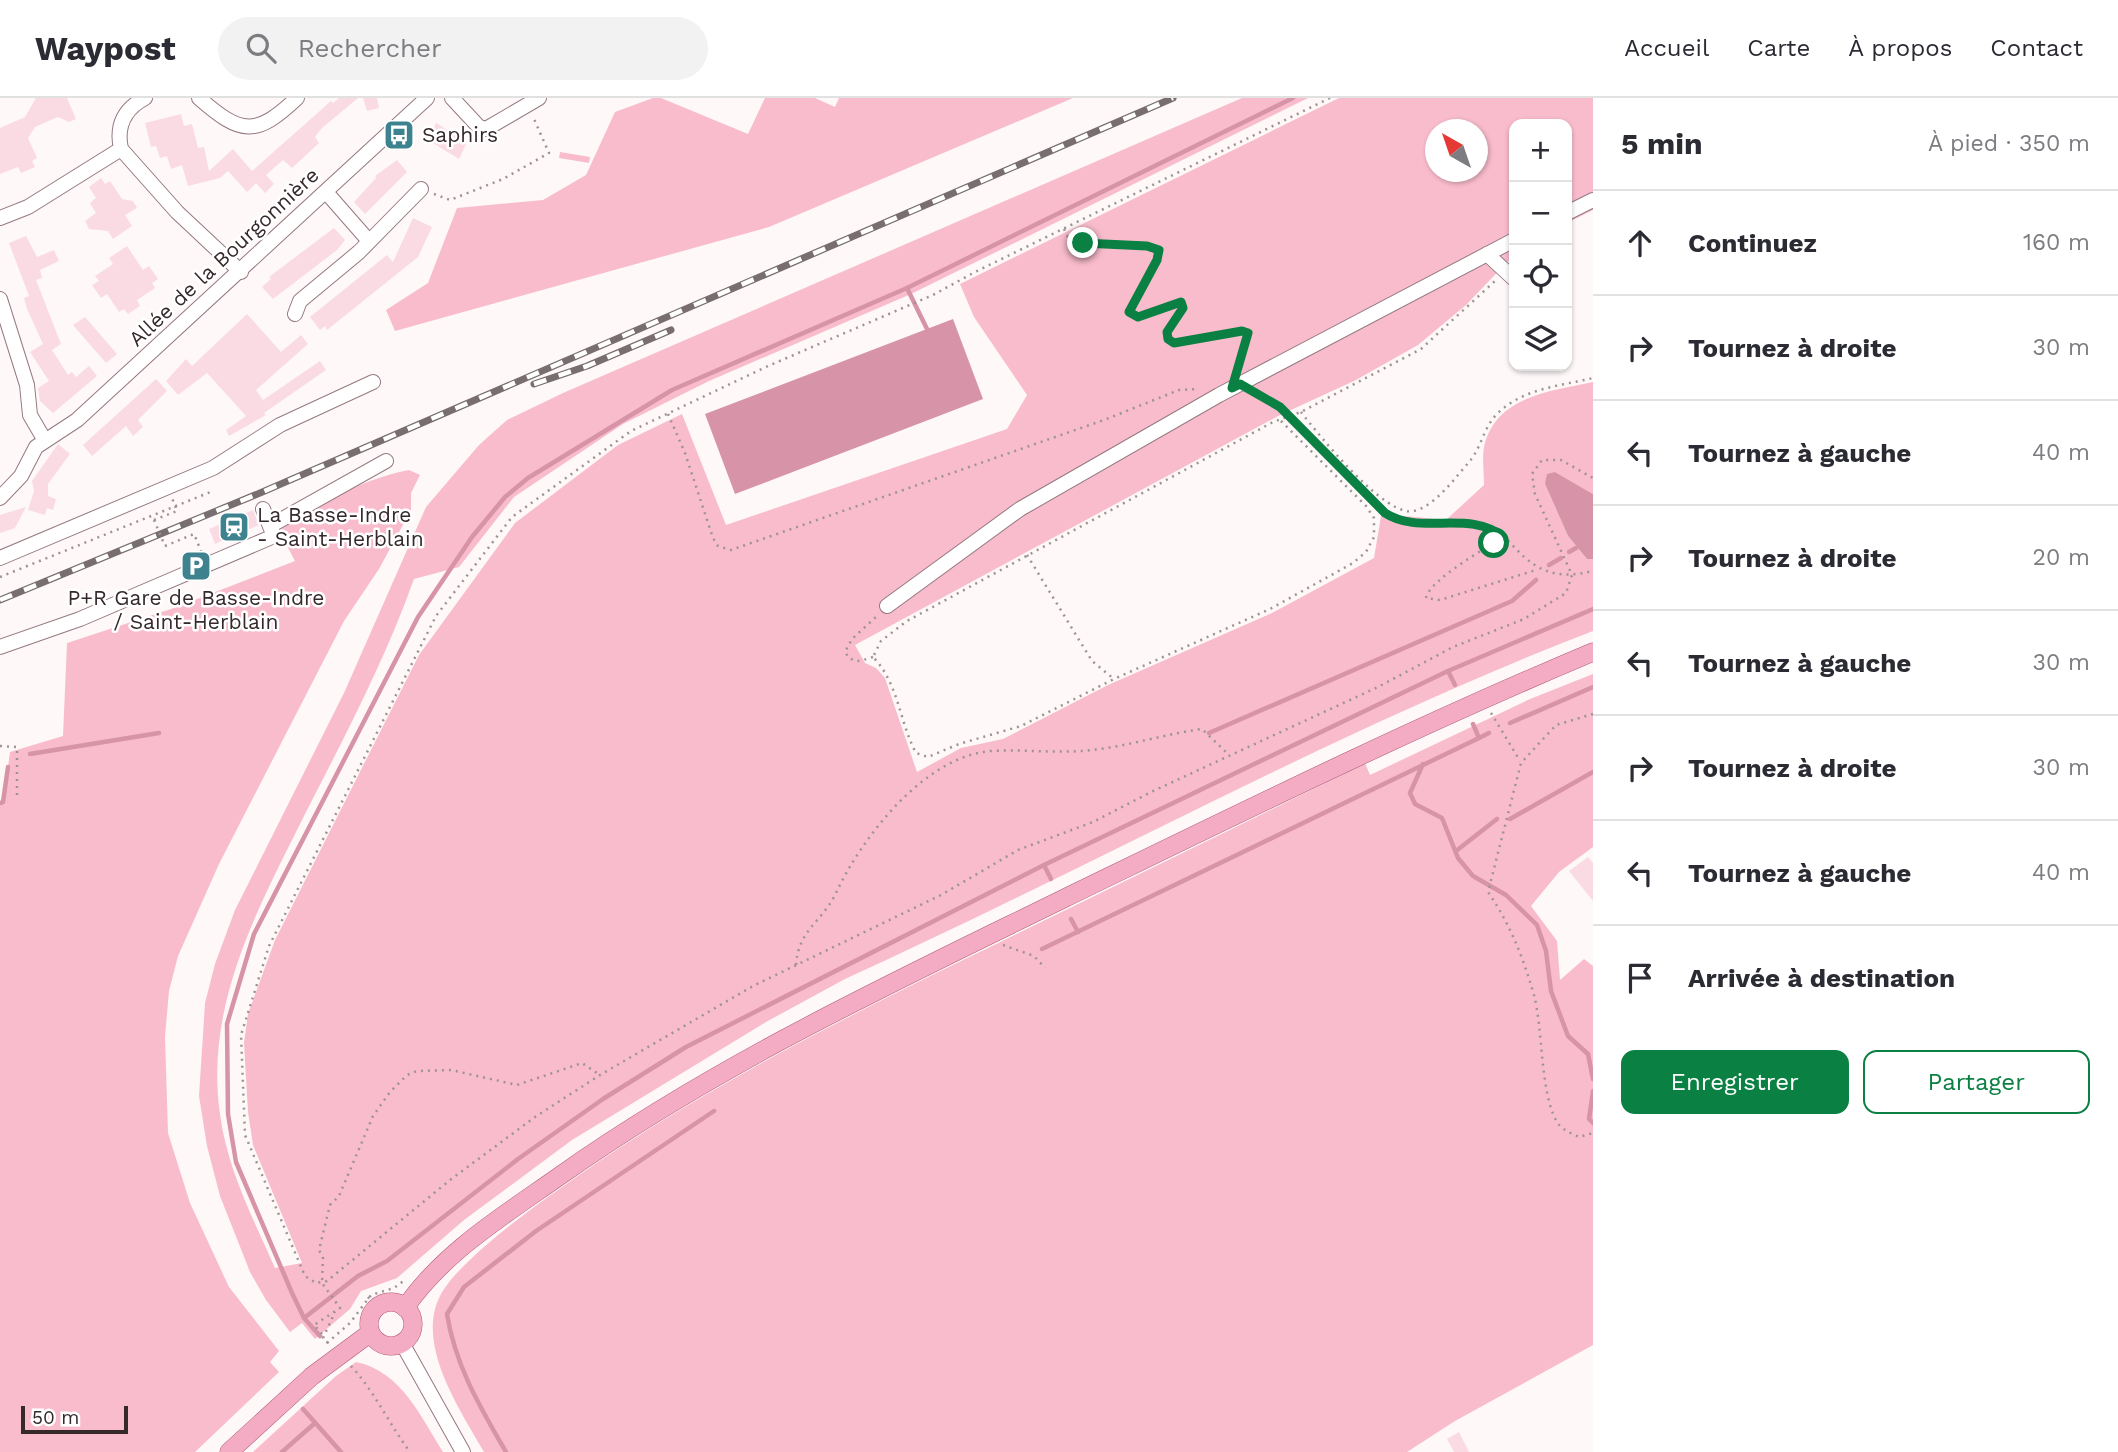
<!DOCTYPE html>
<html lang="fr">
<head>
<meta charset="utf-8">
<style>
	:root { --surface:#fff; --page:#f2f2f3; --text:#2b2b33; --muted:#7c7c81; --line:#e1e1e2; --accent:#0b8043 }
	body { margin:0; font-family:"Work Sans",sans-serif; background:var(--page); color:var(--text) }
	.controls { position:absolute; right:21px; top:21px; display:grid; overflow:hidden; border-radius:14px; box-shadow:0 2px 5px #0004 }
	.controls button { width:63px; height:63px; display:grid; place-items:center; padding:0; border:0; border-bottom:2px solid var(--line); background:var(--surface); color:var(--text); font:35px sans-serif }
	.compass { position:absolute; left:1425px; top:21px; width:63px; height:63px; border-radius:50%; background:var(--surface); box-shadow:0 2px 5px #0004; rotate:320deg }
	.scale { position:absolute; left:21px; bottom:18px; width:107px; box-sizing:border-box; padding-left:7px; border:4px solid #35292c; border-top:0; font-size:19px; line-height:24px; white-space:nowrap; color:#35292c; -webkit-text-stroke:5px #fff; paint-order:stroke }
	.stop { position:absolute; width:21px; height:21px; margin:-16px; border:5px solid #0b8043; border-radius:50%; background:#fff }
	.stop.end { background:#0b8043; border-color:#fff; box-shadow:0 2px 7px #0008 }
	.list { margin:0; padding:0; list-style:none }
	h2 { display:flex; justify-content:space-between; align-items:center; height:91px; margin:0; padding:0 28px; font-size:30px }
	h2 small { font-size:23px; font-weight:400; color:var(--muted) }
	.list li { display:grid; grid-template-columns:46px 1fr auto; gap:21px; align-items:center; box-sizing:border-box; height:105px; padding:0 28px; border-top:2px solid var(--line) }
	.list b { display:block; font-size:26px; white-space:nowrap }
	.list em { font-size:23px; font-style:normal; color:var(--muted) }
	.actions { display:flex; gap:14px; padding:21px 28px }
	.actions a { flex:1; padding:16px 0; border:2px solid var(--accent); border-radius:14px; text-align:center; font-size:24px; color:var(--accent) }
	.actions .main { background:var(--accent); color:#fff }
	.icon { flex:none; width:38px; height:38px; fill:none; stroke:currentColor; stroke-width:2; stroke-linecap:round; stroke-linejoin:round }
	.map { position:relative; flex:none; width:1593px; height:1354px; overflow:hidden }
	header { display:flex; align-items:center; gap:42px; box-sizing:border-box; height:98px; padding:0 35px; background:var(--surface); border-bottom:2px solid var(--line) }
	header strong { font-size:33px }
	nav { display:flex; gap:38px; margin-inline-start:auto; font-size:24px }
	.search { width:490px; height:63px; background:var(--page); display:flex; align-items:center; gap:18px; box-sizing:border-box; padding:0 24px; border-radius:38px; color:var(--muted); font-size:26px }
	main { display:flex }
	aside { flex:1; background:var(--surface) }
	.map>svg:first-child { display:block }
</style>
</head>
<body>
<header>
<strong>Waypost</strong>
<div class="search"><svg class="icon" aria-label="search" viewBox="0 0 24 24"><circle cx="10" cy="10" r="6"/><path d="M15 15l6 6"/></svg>Rechercher</div>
<nav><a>Accueil</a><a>Carte</a><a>À propos</a><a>Contact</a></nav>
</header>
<main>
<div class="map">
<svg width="1593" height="1354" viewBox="0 0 1593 1354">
	<rect width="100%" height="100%" fill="#fef8f9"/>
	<g fill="#f9bccd" fill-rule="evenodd">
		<polygon points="653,0 661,0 748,36 765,0 815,0 835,9 839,0 1073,0 769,129 395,233 386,212 428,185 457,110 543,102 586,77 615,14"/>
		<path d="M1242,0h66l-397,196 -202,87 -86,43 -109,73 -55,70 -45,12c-29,81 -68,155 -107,231 -47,95 -103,193 -87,304 7,55 33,104 55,154l27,-5 -49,-118 -5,-33 -4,-69 4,-29 27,-74 144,-285 96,-132 103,-78 64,-31 44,111 281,-96 20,-34 -53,-78 -14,-33 379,-186h254v112l-26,13v-99h-53v131l-48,50 -48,40 -62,35 -76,35 -425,230 10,18 11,5 9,10 32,94 44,-24 42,-9 105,-54 164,-72 102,-55 7,-42c8,-3 50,3 65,4l38,-35c0,-12 -2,-27 0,-38 11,-51 67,-56 109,-65v112l-38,-22 -10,12 23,52 19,23h6v72c-255,98 -499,235 -748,348l-79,43 -194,118 -108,80 -67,58 -36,13 -11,18 -35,30 -13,-16 -12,9 -24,-32 -16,-28 -30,-76 -13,-50 -8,-50 6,-93 10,-39 20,-54 109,-217 82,-186 53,-62 28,-25 56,-27zM1436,32h42v42h-42z"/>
		<polygon points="560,54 590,59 589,65 559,60"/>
		<path d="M409,372l11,5 -9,18v17l-32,59 -35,52 -125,243 -41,92 -9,35 -4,46 3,96 22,70 39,84 50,64 -9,11 9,10 -84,80h-195v-649l3,-1 7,-50 53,-16 4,-93 107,-35 121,-47 -16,-30c40,-28 83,-52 130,-61z"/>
		<path d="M1593,576v173l-34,25 -28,34 26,35 3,39 24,-21 9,7v379l-138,76 -48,31h-923c-23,-41 -69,-107 -44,-156 15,-31 85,-83 115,-104 127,-92 265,-162 406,-231 135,-66 270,-131 404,-198l5,12 160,-76z"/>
		<path d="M356,1264c45,9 65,55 87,90h-190l83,-76z"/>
	</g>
	<g fill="#d793a7">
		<polygon points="953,221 983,301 735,396 705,316"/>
		<polygon points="1555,374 1593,396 1593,461 1587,461 1568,438 1545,386 1547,376"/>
	</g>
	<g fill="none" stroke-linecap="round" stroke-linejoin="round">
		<g stroke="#d793a7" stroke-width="4.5">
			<polyline points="907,190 927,231"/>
			<polyline points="1569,454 1576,450"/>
			<polyline points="1549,467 1561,460"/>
			<polyline points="1448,573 1455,587"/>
			<polyline points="1510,625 1593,589"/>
			<polyline points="1209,635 1512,503 1536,482"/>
			<polyline points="1479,640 1489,635"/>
			<polyline points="30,656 159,635"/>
			<polyline points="1423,666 1410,695 1415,706 1442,720 1458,760 1473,778 1506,797 1537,827 1546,853 1551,893 1568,938 1588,956 1593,981"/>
			<polyline points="0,705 3,704 8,669"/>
			<polyline points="1510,721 1593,674"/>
			<polyline points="1456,753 1497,721"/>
			<polyline points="1044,767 1051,781"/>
			<polyline points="1071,821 1078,834"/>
			<polyline points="1042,851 1479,640 1473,626"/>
			<polyline points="1593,993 1589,1021 1593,1025"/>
			<polyline points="304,1220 358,1178 387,1163 518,1061 603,1001 686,949 1044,767 1448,573 1593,511"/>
			<polyline points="320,1238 304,1220 292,1195 236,1064 228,1016 227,926 254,836 418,519 472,439 505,399 528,380 672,292 907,190 1293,0"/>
			<polyline points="303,1311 341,1354"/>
			<polyline points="282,1354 315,1325"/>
			<path d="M506,1354c-26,-45 -51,-87 -59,-138l17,-27 72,-56 178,-120"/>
		</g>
	</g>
	<g fill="#fbdbe3">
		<polygon points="36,0 67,0 76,21 69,24 58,19 35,29 28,40 37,60 32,63 35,69 21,75 18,69 0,76 0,30 25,19"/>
		<polygon points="339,0 358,0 322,30 315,39 319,45 292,70 283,62 266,77 274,86 265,95 256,85 247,94 228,73 220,80 188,88 182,67 171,71 167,58 160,60 156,48 151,49 145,25 181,16 184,28 192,26 198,50 204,49 209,73 233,51 252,73 331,3 333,5"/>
		<polygon points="363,0 377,0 379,10 367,13"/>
		<polygon points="436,25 467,44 459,61 428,42"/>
		<polygon points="397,62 407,74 365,116 354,104 376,80 375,78"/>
		<polygon points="101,80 105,86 110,83 122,101 133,103 137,110 125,117 132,128 113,141 108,133 89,131 85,123 96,115 90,105 96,100 89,89"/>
		<polygon points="413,120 432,129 418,159 327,232 325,228 320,232 310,219 387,157 393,164"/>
		<polygon points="334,130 345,142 337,152 273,201 262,189 271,181 269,179"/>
		<polygon points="26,138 37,159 54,152 59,163 40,172 42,180 36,182 61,246 52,252 68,277 72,274 76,279 89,268 97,278 53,315 40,303 38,290 49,283 30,254 43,246 27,211 24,200 29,198 9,145"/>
		<polygon points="127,148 143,172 149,168 158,181 152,185 155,190 137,202 140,208 128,216 124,211 119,214 107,196 101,200 92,187 99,183 95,178 113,166 109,160"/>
		<polygon points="247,216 281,254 301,237 308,246 256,292 263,302 320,263 326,272 264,315 266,317 229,338 226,332 246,318 207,275 178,297 166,283 186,261 192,268"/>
		<polygon points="85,219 117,256 106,265 73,227"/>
		<polygon points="156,281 167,293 138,322 143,329 133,338 126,328 92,358 83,347"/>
		<polygon points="58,346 70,356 48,386 48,398 56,401 53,412 47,410 45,417 28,412 34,393 32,383"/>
		<polygon points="26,409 15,430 0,435 0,417"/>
		<polygon points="253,412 259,427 215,446 209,431"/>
		<polygon points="1588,759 1593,765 1593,803 1569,773"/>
		<polygon points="1459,1334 1469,1354 1454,1354 1447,1341"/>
	</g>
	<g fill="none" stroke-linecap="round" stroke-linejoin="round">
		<g stroke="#957980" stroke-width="16">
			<g id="minor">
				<path d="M145,0c-21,11 -29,28 -24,51l56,63 64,60"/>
				<path d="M199,0c42,37 57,39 98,0"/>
				<polyline points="452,0 479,29 486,31 539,0"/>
				<polyline points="326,94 368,142"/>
				<polyline points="1567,115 1593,102"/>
				<polyline points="0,120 28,109 121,51"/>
				<polyline points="1487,156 1514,181"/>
				<polyline points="0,201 27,287 30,317 44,341"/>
				<polyline points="295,216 300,203 359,154 421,91"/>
				<polyline points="0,400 21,378 36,349 77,322 427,0"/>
				<polyline points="270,428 386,363"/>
				<polyline points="0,460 213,370 280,327 373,284"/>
				<polyline points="887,508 1020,411 1219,297 1514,142"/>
				<polyline points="0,549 80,521 274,438 263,411"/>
				<polyline points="402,1245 463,1354"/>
			</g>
		</g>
		<g stroke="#ad5a75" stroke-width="19">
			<g id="major">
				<circle cx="391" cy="1226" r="22"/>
				<path d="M405,1210c38,-56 101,-94 156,-133 157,-111 331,-192 504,-277 175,-85 349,-171 528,-246"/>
				<polyline points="229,1354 312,1278 370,1235"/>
			</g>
		</g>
		<g stroke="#9c9395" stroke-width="2.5" stroke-dasharray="2 5" stroke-linecap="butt">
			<polyline points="1330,0 975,174 933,197 768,268 631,333 512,419 436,518 269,848 241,937 245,1037 305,1178 316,1185 327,1183 450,1082 535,1019 600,977 753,888 941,797 1018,752 1093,724 1151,694 1378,589 1453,549 1524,521 1566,495 1572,477 1535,396 1532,376 1542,362 1561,362 1593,380"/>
			<polyline points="434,96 450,102 503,81 549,55 534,21"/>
			<polyline points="1064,131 1071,146 1147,148 1159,152 1157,162 1130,214 1138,219 1172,206 1183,206 1167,234 1168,241 1175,245 1242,233 1248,235 1239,270"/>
			<path d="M1255,295l25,14 114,112 12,4c26,1 67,-6 91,8 7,4 13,12 19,18 24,25 44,30 77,22"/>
			<path d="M1301,314c18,23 84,106 113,99 21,-5 41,-33 55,-49 13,-15 15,-37 30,-50 26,-24 61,-26 94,-34"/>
			<polyline points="668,316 685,355 713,440 718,448 731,452 1104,322 1179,292 1198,291"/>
			<path d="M1281,323l85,85 8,12v19l-8,15 -13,11 -83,46 -156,70 -93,47 -62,18 -31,13 -12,-4c-17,-32 -17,-69 -43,-96l8,-16 26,-20 366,-199 28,-10 120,-63 74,-68"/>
			<polyline points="154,422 177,413 172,400"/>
			<path d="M1503,438c-17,13 -73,43 -77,62l14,2 96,-30"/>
			<polyline points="165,448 194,436 201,453"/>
			<polyline points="1027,457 1092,563 1114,581"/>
			<polyline points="0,479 213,393"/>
			<path d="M873,559c-13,4 -20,8 -28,-5l7,-13 25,-23"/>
			<polyline points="1491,615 1520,663"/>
			<path d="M1593,616l-37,11 -35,38 -33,129c22,32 35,65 46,103 9,34 6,98 23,127 5,8 14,11 22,15l14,-4"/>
			<polyline points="0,648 17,649 17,699"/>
			<polyline points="1003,847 1034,858 1045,870"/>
			<path d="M796,867c2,-35 27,-44 40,-72 26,-56 89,-137 155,-142 34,-2 67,3 101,-1 37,-4 73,-16 110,-21l27,26"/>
			<polyline points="368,1199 377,1210"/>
			<polyline points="322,1236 314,1227 340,1210 322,1185 323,1160 319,1152 330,1107 339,1098 373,1018 390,994 407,977 417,973 451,972 517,987 582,965 600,977"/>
			<polyline points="327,1245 350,1225 371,1197 394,1190 406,1181"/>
			<polyline points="328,1245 323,1240 335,1214"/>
			<path d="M351,1268c24,26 38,58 59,86"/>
		</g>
		<use href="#minor" stroke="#fff" stroke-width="14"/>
		<use href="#major" stroke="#f4acc4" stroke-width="18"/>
		<g stroke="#786e70" stroke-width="7">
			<g id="rail">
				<polyline points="534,286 587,268 671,232"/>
				<polyline points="0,502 260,395 1173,0"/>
			</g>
		</g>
		<use href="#rail" stroke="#fff" stroke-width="4.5" stroke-dasharray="13" stroke-linecap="butt"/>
		<polyline stroke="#9c9395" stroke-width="2.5" stroke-dasharray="2 5" stroke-linecap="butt" points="154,422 165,448"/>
	</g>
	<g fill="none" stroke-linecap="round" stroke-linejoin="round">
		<path stroke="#0b8043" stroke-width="9" d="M1083,145l64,3 12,4 -2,10 -28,52 9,5 43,-15 2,6 -16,24 1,7 6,4 68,-12 6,2 -16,55 8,-4 40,23 105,106c35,23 85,-4 118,24l-9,6"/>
	</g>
	<defs>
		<g id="bus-square" transform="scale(1.575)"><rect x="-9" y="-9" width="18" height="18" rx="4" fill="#3d828e" stroke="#fff"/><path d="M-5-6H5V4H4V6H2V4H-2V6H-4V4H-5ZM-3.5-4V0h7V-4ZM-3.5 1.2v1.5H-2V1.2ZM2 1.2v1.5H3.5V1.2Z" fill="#fff"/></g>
		<g id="station-square" transform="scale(1.575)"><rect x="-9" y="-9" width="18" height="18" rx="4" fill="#3d828e" stroke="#fff"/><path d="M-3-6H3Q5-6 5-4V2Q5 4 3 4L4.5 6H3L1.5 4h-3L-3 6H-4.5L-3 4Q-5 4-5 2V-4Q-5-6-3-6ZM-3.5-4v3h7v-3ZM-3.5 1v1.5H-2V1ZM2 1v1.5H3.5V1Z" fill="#fff"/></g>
		<g id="parking-square" transform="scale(1.575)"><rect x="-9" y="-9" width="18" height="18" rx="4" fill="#3d828e" stroke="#fff"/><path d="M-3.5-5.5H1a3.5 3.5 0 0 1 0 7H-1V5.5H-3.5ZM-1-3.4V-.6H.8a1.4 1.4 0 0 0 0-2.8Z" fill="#fff"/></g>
	</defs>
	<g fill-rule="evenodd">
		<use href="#bus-square" x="399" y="37"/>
		<use href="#station-square" x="234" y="429"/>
		<use href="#parking-square" x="196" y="468"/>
	</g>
	<g text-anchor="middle" stroke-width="5" stroke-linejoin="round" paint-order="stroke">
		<g font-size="21" fill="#35292c" stroke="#fff" text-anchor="start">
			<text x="422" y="44">Saphirs</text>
			<text x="257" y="424">La Basse-Indre<tspan x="257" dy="24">- Saint-Herblain</tspan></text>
			<text x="196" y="507" text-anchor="middle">P+R Gare de Basse-Indre<tspan x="196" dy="24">/ Saint-Herblain</tspan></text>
		</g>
		<g font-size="21" fill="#35292c" stroke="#fff">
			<text transform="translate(224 159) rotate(-43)" y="7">Allée de la Bourgonnière</text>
		</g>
	</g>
</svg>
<div class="controls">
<button>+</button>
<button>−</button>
<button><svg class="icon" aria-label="locate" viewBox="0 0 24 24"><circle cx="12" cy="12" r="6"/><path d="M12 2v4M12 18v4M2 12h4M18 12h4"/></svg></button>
<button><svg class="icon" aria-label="layers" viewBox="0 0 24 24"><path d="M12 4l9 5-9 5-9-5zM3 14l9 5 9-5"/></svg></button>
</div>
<svg class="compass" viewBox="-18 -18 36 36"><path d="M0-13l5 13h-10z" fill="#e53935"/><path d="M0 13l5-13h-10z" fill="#7c7c81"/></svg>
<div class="scale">50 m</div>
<div class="stop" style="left:1494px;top:445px"></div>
<div class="stop end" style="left:1083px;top:145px"></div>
</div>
<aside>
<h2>5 min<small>À pied · 350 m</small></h2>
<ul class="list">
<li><svg class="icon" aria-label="ahead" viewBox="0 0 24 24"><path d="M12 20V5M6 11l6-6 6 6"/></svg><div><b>Continuez</b></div><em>160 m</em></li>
<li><svg class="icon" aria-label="right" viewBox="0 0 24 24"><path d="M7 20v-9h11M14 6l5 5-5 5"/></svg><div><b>Tournez à droite</b></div><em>30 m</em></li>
<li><svg class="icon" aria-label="left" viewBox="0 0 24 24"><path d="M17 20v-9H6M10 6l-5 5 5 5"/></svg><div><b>Tournez à gauche</b></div><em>40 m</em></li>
<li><svg class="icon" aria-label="right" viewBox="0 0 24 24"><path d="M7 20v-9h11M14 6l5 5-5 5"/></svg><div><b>Tournez à droite</b></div><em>20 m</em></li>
<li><svg class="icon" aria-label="left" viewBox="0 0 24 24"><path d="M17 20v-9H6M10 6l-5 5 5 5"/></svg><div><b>Tournez à gauche</b></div><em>30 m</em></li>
<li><svg class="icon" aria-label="right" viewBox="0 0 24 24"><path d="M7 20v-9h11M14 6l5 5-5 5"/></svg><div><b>Tournez à droite</b></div><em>30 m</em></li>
<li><svg class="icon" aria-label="left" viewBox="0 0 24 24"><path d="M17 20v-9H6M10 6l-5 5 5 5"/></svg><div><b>Tournez à gauche</b></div><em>40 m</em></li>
<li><svg class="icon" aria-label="arrive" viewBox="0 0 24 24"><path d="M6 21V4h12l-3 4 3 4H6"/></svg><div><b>Arrivée à destination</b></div></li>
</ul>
<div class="actions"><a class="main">Enregistrer</a><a>Partager</a></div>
</aside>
</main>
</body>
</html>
